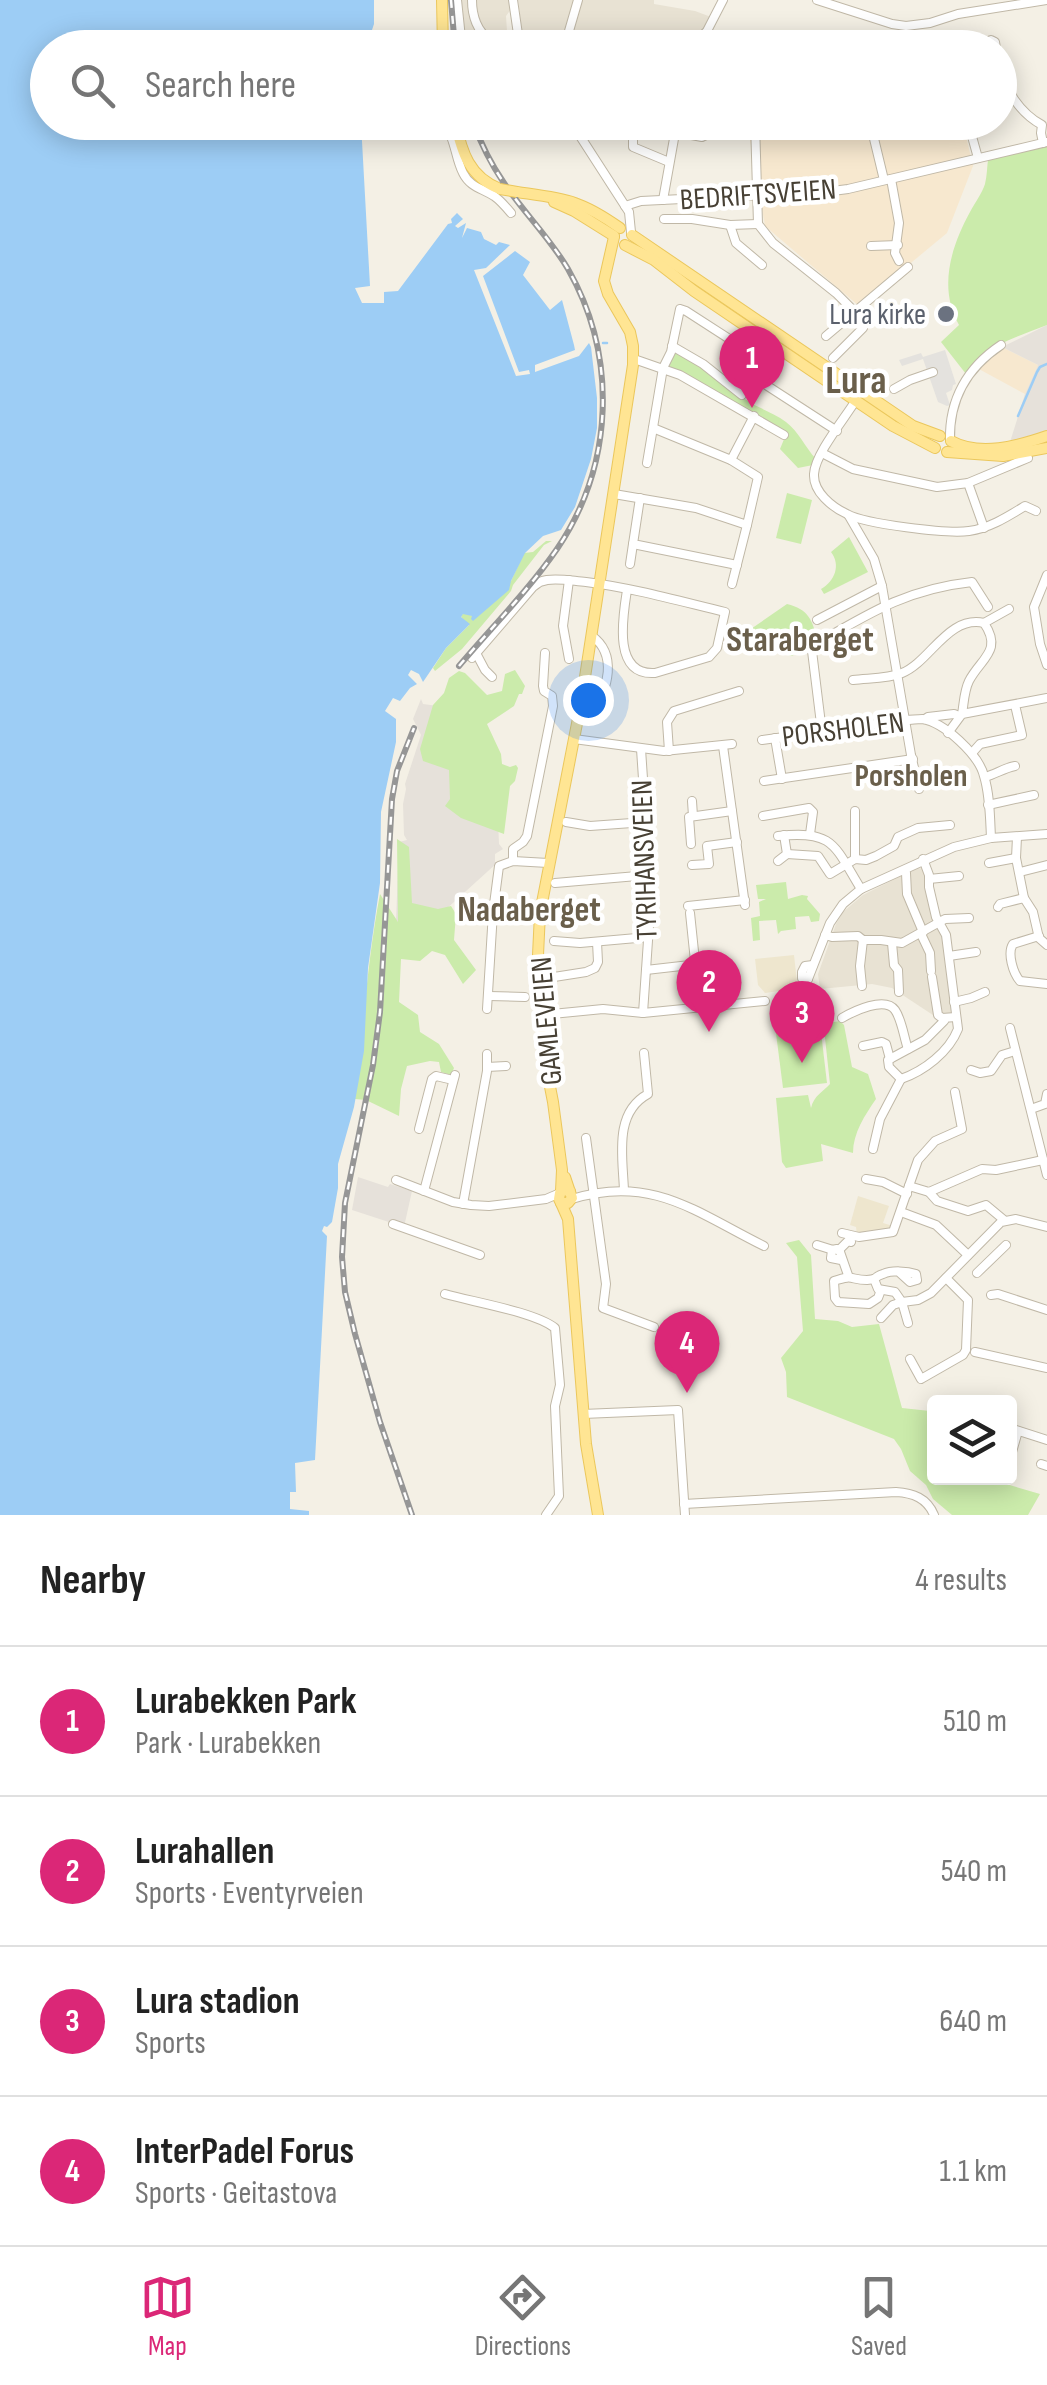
<!DOCTYPE html>
<html lang="en">
<head>
<meta charset="utf-8">
<style>
	:root { --surface:#fff; --page:#f2f2f2; --text:#222; --muted:#767676; --line:#e0e0e0; --accent:#db2777 }
	body { margin:0; font-family:"Sofia Sans Condensed",sans-serif; background:var(--page); color:var(--text) }
	.controls { position:absolute; right:30px; bottom:30px; display:grid; overflow:hidden; border-radius:10px; box-shadow:0 5px 25px #0003 }
	.controls button { width:90px; height:90px; display:grid; place-items:center; padding:0; border:0; border-bottom:2px solid var(--line); background:var(--surface); color:var(--text); font:50px sans-serif }
	.you { position:absolute; left:588px; top:700px; width:35px; height:35px; margin:-25px; border:8px solid #fff; border-radius:50%; background:#1a73e8; box-shadow:0 0 0 15px #1a73e833 }
	.badge { display:grid; place-items:center; width:65px; height:65px; border-radius:50%; background:var(--accent); color:#fff; font-size:32px; font-weight:700 }
	.pin { position:absolute; translate:-50% -82px; filter:drop-shadow(0 2px 5px #0008) }
	.pin::after { content:''; position:absolute; top:52px; width:35px; height:30px; background:inherit; clip-path:polygon(0 0,100% 0,50% 100%) }
	.list { margin:0; padding:0; list-style:none }
	h2 { display:flex; justify-content:space-between; align-items:center; height:130px; margin:0; padding:0 40px; font-size:42px }
	h2 small { font-size:32px; font-weight:400; color:var(--muted) }
	.list li { display:grid; grid-template-columns:65px 1fr auto; gap:30px; align-items:center; box-sizing:border-box; height:150px; padding:0 40px; border-top:2px solid var(--line) }
	.list b { display:block; font-size:38px; white-space:nowrap }
	.list p { margin:0; font-size:32px; white-space:nowrap; color:var(--muted) }
	.list em { font-size:32px; font-style:normal; color:var(--muted) }
	.icon { flex:none; width:55px; height:55px; fill:none; stroke:currentColor; stroke-width:2; stroke-linecap:round; stroke-linejoin:round }
	.map { position:relative; flex:none; width:1047px; height:1515px; overflow:hidden }
	.search { position:absolute; background:var(--surface); box-shadow:0 5px 25px #0003; left:30px; right:30px; top:30px; height:110px; display:flex; align-items:center; gap:25px; box-sizing:border-box; padding:0 35px; border-radius:55px; color:var(--muted); font-size:38px }
	.sheet { height:730px; background:var(--surface) }
	nav { display:flex; justify-content:space-around; align-items:center; box-sizing:border-box; height:140px; border-top:2px solid var(--line); background:var(--surface); font-size:28px; color:var(--muted) }
	nav a { display:grid; justify-items:center; gap:5px }
	nav .on { color:var(--accent) }
	.map>svg:first-child { display:block }
</style>
</head>
<body>
<div class="map">
<svg width="1047" height="1515" viewBox="0 0 1047 1515">
	<rect width="100%" height="100%" fill="#f4f0e5"/>
	<g fill="#e8e2d3">
		<polygon points="456,0 510,0 511,9 506,16 508,47 460,47"/>
		<polygon points="518,0 654,0 654,4 695,11 711,17 700,33 682,47 524,47"/>
		<polygon points="917,868 926,869 943,931 954,1012 947,1019 939,1019 892,988 872,984 820,989 818,974 836,924 843,912 863,895"/>
	</g>
	<g fill="#f7e8cf">
		<polygon points="747,123 963,123 973,166 947,233 859,306 765,226"/>
		<polygon points="1002,347 1038,365 1025,394 977,368"/>
	</g>
	<g fill="#e6e1da">
		<polygon points="1047,325 1047,433 1010,442 1025,394 1038,365 1002,347"/>
		<polygon points="421,699 423,704 438,706 498,820 499,844 503,849 495,854 495,862 498,862 444,911 396,922 399,842 407,840 404,835 403,804 406,789 405,784 421,735 413,719"/>
		<polygon points="358,1177 388,1187 390,1184 412,1191 404,1227 352,1210"/>
	</g>
	<g fill="#eee6ce">
		<polygon points="794,955 797,982 792,989 765,993 758,985 755,959"/>
		<polygon points="858,1196 889,1206 883,1223 893,1226 893,1228 857,1235 856,1227 850,1225"/>
	</g>
	<g fill="#cbebab">
		<path d="M1047,146v179c-35,14 -57,18 -81,49l-25,-32 18,-17c-21,-37 -8,-78 11,-113 5,-9 12,-19 15,-28 2,-8 2,-17 3,-24z"/>
		<path d="M674,350c28,13 46,33 71,49 14,10 28,13 41,23 13,10 19,25 30,37l-3,6 -15,3 -18,-19 7,-17 -120,-65z"/>
		<polygon points="787,493 812,500 801,544 776,538"/>
		<path d="M849,537l19,35 -44,22 -3,-5c14,-8 20,-24 10,-37z"/>
		<polygon points="546,541 552,541 544,545 513,585 511,591 462,649 435,671 433,668 446,648 469,625 461,617 463,613 473,616 511,581 524,553 533,552"/>
		<path d="M787,604c21,5 26,16 30,36l-25,16 -14,-4 -11,-11 -19,-1 -3,-7z"/>
		<polygon points="515,670 525,686 522,694 519,694 514,706 487,724 501,754 502,764 510,767 516,765 518,768 515,781 510,786 504,834 461,818 445,806 450,799 449,770 423,761 420,749 433,705 444,693 449,678 459,671 465,673 487,695 502,691 505,674"/>
		<path d="M397,839l12,8 3,56 26,6 13,-3 5,8 -2,26 22,30 -13,14 -18,-29 -13,-4 -12,10 -19,-2 -2,43 19,13 2,17 19,12 15,24 -3,7 -10,-3 -2,-10 -9,-1 -23,5 -6,23 -2,27 -33,-16 -11,-1c8,-68 12,-137 25,-205l18,28z"/>
		<polygon points="786,882 788,899 802,895 808,896 807,899 820,914 819,921 811,922 809,916 795,917 796,929 781,931 778,934 776,920 759,921 760,940 753,941 751,918 760,916 759,902 766,899 758,899 756,885"/>
		<path d="M820,992h2l6,31 12,-2 4,4 8,42 16,7 8,25c-11,16 -23,34 -23,54l-32,-9 2,17 -37,7 -4,-6 -6,-64 32,-3 3,13c3,-13 12,-16 19,-24z"/>
		<polygon points="819,1015 827,1083 783,1088 774,1018"/>
		<polygon points="799,1240 811,1255 815,1319 838,1321 852,1327 879,1324 902,1408 930,1411 934,1407 934,1478 986,1478 1040,1494 1028,1515 952,1515 933,1499 926,1485 910,1471 901,1449 894,1439 787,1397 786,1372 781,1358 803,1331 797,1257 786,1243"/>
	</g>
	<polygon fill="#e4e2de" points="945,350 956,384 953,385 952,390 946,393 950,405 947,406 938,402 923,359 902,366 899,360 921,353 923,357"/>
	<polygon fill="#9dcdf5" points="0,0 374,0 374,24 369,39 370,47 48,48 48,122 361,123 370,286 355,288 362,303 384,303 384,292 398,291 448,224 452,223 451,219 457,213 463,219 455,226 458,228 466,223 462,238 467,228 481,232 484,239 496,245 499,242 510,245 486,268 474,270 516,376 530,374 529,370 519,372 483,276 515,251 530,262 523,275 550,310 562,300 574,345 575,350 535,365 535,372 579,356 589,343 591,347 597,398 597,428 591,459 575,507 561,530 543,536 525,553 511,581 509,590 473,621 471,619 472,616 463,614 461,617 470,624 446,648 423,682 419,674 411,670 408,675 417,684 410,688 400,701 393,698 385,711 396,719 396,742 381,812 380,883 368,968 364,1051 354,1107 338,1164 338,1188 332,1222 327,1227 324,1226 322,1231 327,1236 315,1460 295,1463 296,1492 290,1492 290,1509 309,1511 309,1515 0,1515"/>
	<g fill="none" stroke-linecap="round" stroke-linejoin="round">
		<g stroke="#9dcdf5" stroke-width="2.5">
			<polyline points="603,343 607,343"/>
			<polyline points="1018,416 1037,372 1040,367 1047,364"/>
		</g>
		<g stroke="#c0b8a7" stroke-width="10">
			<g id="minor">
				<polyline points="457,0 461,38 466,48"/>
				<path d="M472,0c0,15 5,33 19,40"/>
				<polyline points="513,0 520,48"/>
				<polyline points="817,0 892,24 906,26 930,23 958,14 1047,0"/>
				<polyline points="571,48 569,31 578,0"/>
				<polyline points="690,48 707,31 723,0"/>
				<polyline points="985,48 985,43 991,40 995,42 996,48"/>
				<path d="M1000,66c5,24 20,47 42,59l-1,8 2,10"/>
				<path d="M440,122c16,12 14,34 23,51 7,14 18,15 31,23 6,4 12,11 17,17"/>
				<polyline points="571,122 629,212 631,232"/>
				<polyline points="755,122 758,224 773,243 836,293 865,322 863,328 833,358"/>
				<polyline points="870,122 884,180"/>
				<polyline points="968,122 978,158"/>
				<polyline points="644,126 633,138 633,147 669,162"/>
				<polyline points="676,132 702,137 720,128"/>
				<polyline points="891,179 899,223 895,253 899,261"/>
				<polyline points="663,200 677,122"/>
				<polyline points="625,206 641,201 825,192 848,189 1047,142"/>
				<polyline points="664,219 692,219 730,225 758,224"/>
				<polyline points="730,225 736,243 762,265"/>
				<polyline points="871,246 898,245"/>
				<polyline points="826,336 908,267"/>
				<polyline points="672,346 703,364 742,395"/>
				<polyline points="634,359 680,375 784,435"/>
				<polyline points="894,389 910,380 933,372"/>
				<path d="M856,400c-11,18 -41,54 -42,74 -1,18 18,33 33,40 18,10 100,20 122,17 21,-3 38,-14 56,-25l11,5"/>
				<path d="M950,440c-1,-41 18,-73 51,-95"/>
				<polyline points="822,453 853,469 937,487 968,483 1028,458"/>
				<polyline points="731,460 754,416"/>
				<polyline points="647,463 663,368 671,352 680,309 686,311 765,362 769,369 762,380 766,385 837,431"/>
				<polyline points="968,483 984,528"/>
				<polyline points="614,494 696,508 747,525 758,477 731,460 653,428"/>
				<polyline points="640,498 633,544 737,565"/>
				<polyline points="849,516 874,559 882,586 911,755 919,789"/>
				<polyline points="630,564 633,544"/>
				<polyline points="1047,575 1034,607 1040,644 1047,665"/>
				<polyline points="569,580 563,626 569,659"/>
				<polyline points="732,584 747,525"/>
				<polyline points="817,620 882,586"/>
				<polyline points="984,623 1009,609"/>
				<polyline points="476,653 485,670 492,677"/>
				<path d="M472,658l61,-71c7,-5 5,-5 14,-7 12,-2 26,1 39,2 47,6 93,19 139,30l-8,36 -8,9 -54,16c-43,3 -32,-57 -28,-83"/>
				<path d="M853,680c15,-2 34,-1 49,-7 28,-11 46,-58 82,-50 19,28 -3,35 -15,58 -5,10 -5,22 -7,33"/>
				<path d="M592,709c17,-19 25,-55 0,-73"/>
				<polyline points="925,719 928,717 954,714 959,716"/>
				<path d="M822,732l-10,-81 4,-7c55,-32 92,-55 156,-62l16,25"/>
				<polyline points="948,733 962,714 1047,698"/>
				<polyline points="775,738 782,779"/>
				<polyline points="574,739 664,751 732,744"/>
				<path d="M762,740l144,-20c5,0 11,-1 16,-1 22,3 57,36 62,57 6,19 6,42 7,62"/>
				<polyline points="723,746 745,905"/>
				<polyline points="641,749 651,897 643,1013"/>
				<polyline points="669,751 667,722 674,711 739,691"/>
				<polyline points="972,753 980,744 1022,735 1015,705"/>
				<path d="M985,777c11,-3 19,-9 30,-11"/>
				<polyline points="764,781 913,759"/>
				<polyline points="692,801 693,816"/>
				<polyline points="988,805 1034,795"/>
				<polyline points="763,816 809,808 813,812 810,834"/>
				<polyline points="566,822 590,826 646,822"/>
				<path d="M778,836c56,-6 56,9 83,53"/>
				<polyline points="1017,837 1016,858 1024,898 1033,912 1039,938 1047,945"/>
				<polyline points="691,844 689,817 732,811"/>
				<polyline points="787,854 818,856 830,874 855,859 866,860 876,856 894,846 898,837 918,828 950,825"/>
				<polyline points="855,859 855,811"/>
				<path d="M923,859l6,16v12l7,30 10,18 12,94c-9,23 -34,42 -57,50l-12,-12 -1,-7 37,-20 19,-19"/>
				<polyline points="513,861 513,849 523,842 527,836 553,706 552,696 544,691 543,686 545,653"/>
				<polyline points="778,861 787,854 784,835"/>
				<polyline points="989,863 1016,858"/>
				<polyline points="692,865 709,864 707,846 737,842"/>
				<polyline points="1020,872 1047,865"/>
				<polyline points="906,873 907,894 923,932"/>
				<polyline points="929,879 959,876"/>
				<polyline points="555,883 649,875"/>
				<polyline points="688,906 745,900"/>
				<polyline points="998,907 1000,904 1024,898"/>
				<polyline points="921,934 930,953 931,971"/>
				<polyline points="825,935 832,937 858,936 863,940 881,940 902,943 945,919 969,918"/>
				<path d="M1039,936l-26,8c-6,9 0,29 7,37l27,3"/>
				<polyline points="554,941 580,943 648,937"/>
				<polyline points="892,943 894,965 898,970 899,992"/>
				<polyline points="949,956 976,952"/>
				<polyline points="646,970 690,965 695,961 690,913"/>
				<polyline points="554,977 586,972 595,968 598,962 597,942"/>
				<polyline points="932,977 938,1015 942,1018 956,1017"/>
				<polyline points="808,979 830,923 843,904 861,889 954,847 991,838 1047,834"/>
				<polyline points="808,979 802,978 802,972 805,966 813,965"/>
				<polyline points="862,986 860,966 863,940"/>
				<polyline points="489,996 525,997"/>
				<polyline points="954,1002 971,998 985,992"/>
				<polyline points="487,1009 493,912 499,866 513,861 548,863"/>
				<polyline points="542,1015 603,1009 643,1013 765,1001"/>
				<path d="M842,1018c12,-7 43,-22 53,-8 7,10 9,28 13,39"/>
				<polyline points="1010,1028 1047,1175"/>
				<polyline points="863,1046 882,1042 886,1044 890,1059"/>
				<polyline points="487,1067 506,1066"/>
				<polyline points="971,1070 980,1073 991,1071 1002,1055 1015,1051"/>
				<polyline points="1031,1109 1045,1104 1047,1094"/>
				<polyline points="419,1129 432,1079 436,1076 453,1080"/>
				<polyline points="586,1138 606,1284 603,1308 654,1327"/>
				<polyline points="873,1149 880,1119 901,1079"/>
				<polyline points="866,1179 883,1182 907,1194"/>
				<polyline points="396,1180 453,1202 471,1205 489,1206 546,1199 560,1193"/>
				<polyline points="909,1186 929,1192 982,1169 996,1170 1043,1160"/>
				<polyline points="424,1191 455,1075"/>
				<path d="M624,1191c-1,-33 -11,-78 24,-97l-4,-41"/>
				<polyline points="929,1192 937,1201 968,1211 986,1205 1004,1220"/>
				<path d="M572,1199c80,-25 125,14 192,47"/>
				<polyline points="463,1204 487,1071 487,1054"/>
				<polyline points="901,1212 936,1225 968,1255"/>
				<polyline points="393,1224 480,1255"/>
				<polyline points="842,1233 859,1237 893,1232 918,1160 935,1141 962,1129 955,1092"/>
				<polyline points="817,1245 833,1250"/>
				<polyline points="839,1250 848,1241 851,1242"/>
				<polyline points="841,1260 831,1258 832,1250 837,1249 840,1252 848,1275"/>
				<polyline points="977,1273 1006,1245"/>
				<polyline points="874,1279 878,1289 895,1292 902,1302 918,1300 931,1293 1001,1222 1016,1219 1047,1227"/>
				<path d="M881,1290l-3,8 -9,6 -31,-2 -3,-4 -1,-17c20,-7 16,-1 33,-1 13,-1 4,-2 16,-6 9,-4 24,-3 33,0l1,6 -7,2 -11,-10"/>
				<path d="M445,1294c28,8 90,18 110,34l5,57 -5,21 4,90 -13,19"/>
				<polyline points="991,1295 998,1294 1047,1310"/>
				<polyline points="881,1318 893,1305 902,1302 908,1323"/>
				<polyline points="975,1352 1047,1368"/>
				<polyline points="910,1359 921,1379 963,1355 966,1350 968,1300 946,1278"/>
				<polyline points="583,1414 678,1410 685,1515"/>
				<polyline points="1010,1428 1047,1440"/>
				<polyline points="1010,1459 1018,1431"/>
				<polyline points="1041,1464 1047,1466"/>
				<path d="M684,1504l212,-12c17,1 31,6 38,23"/>
			</g>
		</g>
		<g stroke="#ebc75c" stroke-width="12">
			<g id="major">
				<polyline points="442,0 443,48"/>
				<path d="M455,122c7,30 14,55 45,67"/>
				<path d="M517,192c48,7 62,7 103,36"/>
				<polyline points="554,202 574,211 614,236"/>
				<polyline points="632,235 913,426 940,436"/>
				<polyline points="625,245 654,260 694,291 893,426 935,448"/>
				<path d="M951,441c29,16 67,5 96,-5"/>
				<polyline points="947,452 1003,456 1047,448"/>
				<polyline points="565,1177 572,1198 568,1203 561,1203 559,1199 560,1193 564,1190 570,1191"/>
				<polyline points="561,1191 562,1170 553,1102 545,1061 540,994 538,955 540,913 581,703 633,365 633,346 630,332 608,294 604,281 614,237"/>
				<polyline points="561,1203 568,1219 586,1444 598,1515"/>
			</g>
		</g>
		<use href="#minor" stroke="#fff" stroke-width="8"/>
		<use href="#major" stroke="#ffe593" stroke-width="10"/>
		<g stroke="#969696" stroke-width="6">
			<g id="rail">
				<polyline points="451,0 455,48"/>
				<path d="M459,666c32,-38 69,-75 98,-117 57,-84 61,-192 11,-280 -18,-31 -44,-56 -64,-86 -13,-19 -23,-39 -31,-61"/>
				<polyline points="412,1515 380,1422 355,1334 345,1292 342,1257 345,1203 373,1065 380,1012 392,799 397,771 414,728"/>
			</g>
		</g>
		<use href="#rail" stroke="#fff" stroke-width="2.5" stroke-dasharray="8" stroke-linecap="butt"/>
		<g stroke="#ebc75c" stroke-width="12" stroke-linecap="butt">
			<polyline id="major-bridge" points="500,189 517,192"/>
		</g>
		<use href="#major-bridge" stroke="#ffe593" stroke-width="10"/>
	</g>
	<circle fill="#6b7280" stroke="#fff" stroke-width="4" cx="946" cy="314" r="10"/>
	<g text-anchor="middle" stroke-width="9" stroke-linejoin="round" paint-order="stroke">
		<g font-size="30" fill="#474034" stroke="#fff">
			<text transform="translate(758 194) rotate(-4)" y="10">BEDRIFTSVEIEN</text>
			<text transform="translate(843 729) rotate(-7)" y="10">PORSHOLEN</text>
			<text transform="translate(644 860) rotate(-92)" y="10">TYRIHANSVEIEN</text>
			<text transform="translate(546 1021) rotate(-95)" y="10">GAMLEVEIEN</text>
		</g>
		<g font-size="30" fill="#5b616d" stroke="#fff" text-anchor="end">
			<text x="926" y="324">Lura kirke</text>
		</g>
		<g font-size="32" font-weight="bold" fill="#6a5f4b" stroke="#fff">
			<text x="911" y="786">Porsholen</text>
		</g>
		<g font-size="35" font-weight="bold" fill="#6a5f4b" stroke="#fff">
			<text x="800" y="651">Staraberget</text>
			<text x="529" y="921">Nadaberget</text>
		</g>
		<g font-size="40" font-weight="bold" fill="#6a5f4b" stroke="#fff">
			<text x="856" y="393">Lura</text>
		</g>
	</g>
</svg>
<div class="controls">
<button><svg class="icon" aria-label="layers" viewBox="0 0 24 24"><path d="M12 4l9 5-9 5-9-5zM3 14l9 5 9-5"/></svg></button>
</div>
<div class="you"></div>
<div class="pin badge" style="left:752px;top:408px">1</div>
<div class="pin badge" style="left:709px;top:1032px">2</div>
<div class="pin badge" style="left:802px;top:1063px">3</div>
<div class="pin badge" style="left:687px;top:1393px">4</div>
<div class="search"><svg class="icon" aria-label="search" viewBox="0 0 24 24"><circle cx="10" cy="10" r="6"/><path d="M15 15l6 6"/></svg>Search here</div>
</div>
<section class="sheet">
<h2>Nearby<small>4 results</small></h2>
<ul class="list">
<li><span class="badge">1</span><div><b>Lurabekken Park</b><p>Park · Lurabekken</p></div><em>510 m</em></li>
<li><span class="badge">2</span><div><b>Lurahallen</b><p>Sports · Eventyrveien</p></div><em>540 m</em></li>
<li><span class="badge">3</span><div><b>Lura stadion</b><p>Sports</p></div><em>640 m</em></li>
<li><span class="badge">4</span><div><b>InterPadel Forus</b><p>Sports · Geitastova</p></div><em>1.1 km</em></li>
</ul>
</section>
<nav>
<a class="on"><svg class="icon" aria-label="map" viewBox="0 0 24 24"><path d="M3 6l6-2 6 2 6-2v14l-6 2-6-2-6 2zM9 4v14M15 6v14"/></svg>Map</a>
<a><svg class="icon" aria-label="directions" viewBox="0 0 24 24"><path d="M12 3l9 9-9 9-9-9zM9 14v-3h6M13 9l2 2-2 2"/></svg>Directions</a>
<a><svg class="icon" aria-label="saved" viewBox="0 0 24 24"><path d="M7 4h10v16l-5-4-5 4z"/></svg>Saved</a>
</nav>
</body>
</html>
